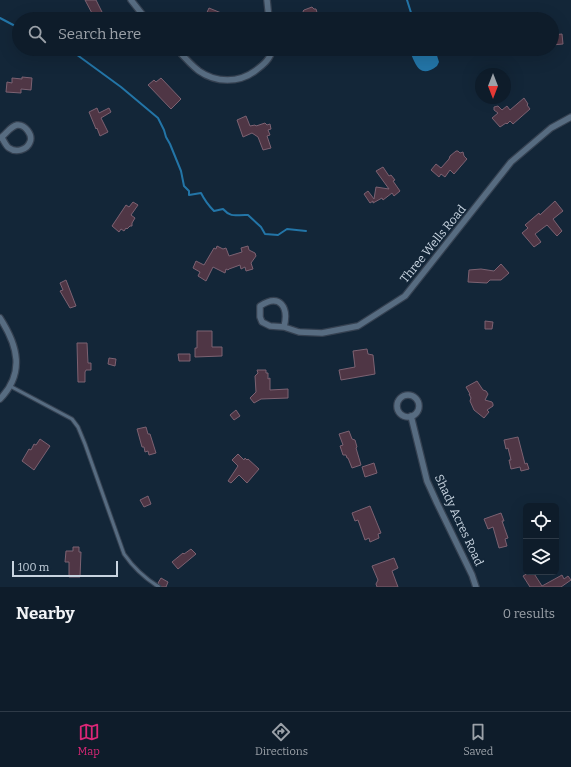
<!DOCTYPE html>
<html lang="en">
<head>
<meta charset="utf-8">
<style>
	:root { --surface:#0e1c2a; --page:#1c2936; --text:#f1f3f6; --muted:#9ba1a8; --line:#2e3a47; --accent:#db2777 }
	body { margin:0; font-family:Bitter,serif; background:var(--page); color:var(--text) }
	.controls { position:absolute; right:12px; bottom:12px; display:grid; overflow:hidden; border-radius:6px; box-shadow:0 4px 16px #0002 }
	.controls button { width:36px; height:36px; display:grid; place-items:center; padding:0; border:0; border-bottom:1px solid var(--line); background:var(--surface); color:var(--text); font:20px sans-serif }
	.compass { position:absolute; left:475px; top:68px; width:36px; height:36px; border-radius:50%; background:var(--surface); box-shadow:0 4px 16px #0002; rotate:180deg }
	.scale { position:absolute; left:12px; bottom:10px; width:106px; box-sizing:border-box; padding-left:4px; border:2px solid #c8d4e0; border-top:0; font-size:11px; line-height:14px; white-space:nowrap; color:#c8d4e0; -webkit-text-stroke:3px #132638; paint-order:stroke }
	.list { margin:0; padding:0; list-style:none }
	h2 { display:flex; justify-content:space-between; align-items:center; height:52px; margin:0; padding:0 16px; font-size:17px }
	h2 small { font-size:13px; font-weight:400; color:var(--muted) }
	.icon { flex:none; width:22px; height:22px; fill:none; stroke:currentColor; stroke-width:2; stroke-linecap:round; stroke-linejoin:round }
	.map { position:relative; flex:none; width:571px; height:587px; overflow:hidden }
	.search { position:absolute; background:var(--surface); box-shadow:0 4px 16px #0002; left:12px; right:12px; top:12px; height:44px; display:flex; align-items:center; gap:10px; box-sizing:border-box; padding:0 14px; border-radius:22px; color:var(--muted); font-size:15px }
	.sheet { height:124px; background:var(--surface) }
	nav { display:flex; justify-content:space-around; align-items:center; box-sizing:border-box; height:56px; border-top:1px solid var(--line); background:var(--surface); font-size:11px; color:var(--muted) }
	nav a { display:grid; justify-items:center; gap:2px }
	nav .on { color:var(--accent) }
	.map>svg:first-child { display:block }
</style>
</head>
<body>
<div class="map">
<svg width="571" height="587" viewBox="0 0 571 587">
	<rect width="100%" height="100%" fill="#132638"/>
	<path fill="#2375a7" d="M409,49h26l4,13 -2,4c-18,14 -22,-3 -28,-17z"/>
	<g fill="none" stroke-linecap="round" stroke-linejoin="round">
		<g stroke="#2375a7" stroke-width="2">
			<polyline points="407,0 413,19"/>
			<polyline points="0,18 19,28"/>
			<path d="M69,49l52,38 37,31 6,12 2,7 4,7 11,27 3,15 5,5v4l12,-2c3,6 9,14 13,18l9,-2c9,10 14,5 25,6l13,12 4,7 13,1 9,-6 19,2"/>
		</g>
	</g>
	<g fill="#4f3645" stroke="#7c6272">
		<polygon points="85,0 96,0 102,12 94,17"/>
		<polygon points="312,7 314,9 316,9 318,16 314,18 314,19 305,19 303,11 304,10"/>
		<polygon points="209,8 236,19 204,19"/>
		<polygon points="562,34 563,44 552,45 552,35"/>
		<polygon points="22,77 32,78 31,90 21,89 21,93 6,92 7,82 12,83 12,78 22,79"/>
		<polygon points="161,78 181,99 171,109 148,85 154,80 156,82"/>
		<polygon points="524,98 528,104 527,105 530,109 513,124 510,121 507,124 506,123 500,127 492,118 498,113 494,110 494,107 498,106 502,110 507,106 510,110"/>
		<polygon points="97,108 99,113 109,108 111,112 101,118 108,132 100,136 97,128 96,129 89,112"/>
		<polygon points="246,116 250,126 255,125 256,126 265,123 267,125 270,124 271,129 268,130 270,135 267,136 271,148 263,150 258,137 252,133 243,137 237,120"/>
		<polygon points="456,151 458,151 460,153 463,152 464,156 467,159 454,174 450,170 445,177 441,174 439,177 431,170 436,164 441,168 449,159 450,156"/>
		<polygon points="383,167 389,176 391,175 395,180 393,181 400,191 394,196 392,193 383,200 382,198 373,203 373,201 370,203 364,194 368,191 374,199 376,187 389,189 376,171"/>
		<polygon points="555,201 563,211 553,219 562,231 557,236 547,225 535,234 541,242 534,247 522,233 528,228 525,225 539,213 540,215"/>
		<polygon points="133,202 138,205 131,215 135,218 132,223 132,226 130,226 127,229 126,228 124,231 121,229 119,232 112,226 126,205 129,207"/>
		<polygon points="217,246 223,249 226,248 229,256 242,252 241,248 248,246 249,250 255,253 256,256 251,263 253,269 246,271 245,267 241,269 240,265 229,269 228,270 226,269 225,273 213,267 206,281 198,276 200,272 193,268 196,261 204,265 214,248 216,249"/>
		<polygon points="501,264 509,273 501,280 490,280 487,283 468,282 469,270 481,269 494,271"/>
		<polygon points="66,280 76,306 70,308 60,291 63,290 60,283"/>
		<polygon points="485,321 493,322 492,329 485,329"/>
		<polygon points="197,331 212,331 212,347 222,347 222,356 195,357 195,348 197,348"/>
		<polygon points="77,343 87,343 88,363 91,363 91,370 86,370 85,372 85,382 78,382"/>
		<polygon points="367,349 368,354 373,355 375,374 341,380 339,370 355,367 353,351"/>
		<polygon points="178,354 190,354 190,361 179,361"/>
		<polygon points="109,358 116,359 115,366 108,364"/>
		<polygon points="257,370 266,370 266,373 268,373 268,379 270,378 270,390 288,389 288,398 261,399 254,403 250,398 256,392 255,376 258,373"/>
		<polygon points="477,381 483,390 486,391 488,394 485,400 492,402 493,404 493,406 487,410 489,412 484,418 474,410 470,401 471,398 469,394 470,394 466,387"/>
		<polygon points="236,410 240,416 234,420 230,415"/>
		<polygon points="146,427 148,434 150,434 156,453 149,455 148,451 145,452 144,447 142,447 137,429"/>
		<polygon points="349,431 352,439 355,440 357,447 356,448 361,465 352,468 348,458 347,458 346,455 343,455 340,446 343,445 339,434"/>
		<polygon points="518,437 525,464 527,463 529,469 521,471 520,467 511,469 509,460 511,460 508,448 506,449 504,440"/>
		<polygon points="40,439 50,446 34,470 22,461 29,449 31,450 34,444 36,445"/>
		<polygon points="238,454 244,460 245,458 247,460 248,459 259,469 247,483 239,475 231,483 228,481 238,466 232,460"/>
		<polygon points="374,463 377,473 365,477 362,467"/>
		<polygon points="148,496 151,504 144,507 140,500"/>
		<polygon points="370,506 381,533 378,534 379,538 370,542 369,538 365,540 358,520 355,521 352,513"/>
		<polygon points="501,513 504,521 502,521 508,538 505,539 507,546 499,548 493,527 488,529 484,519"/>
		<polygon points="73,547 79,547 79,552 81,552 80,577 69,577 69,562 65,562 66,551 73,551"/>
		<polygon points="191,549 196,554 178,569 172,562 183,553 184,554"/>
		<polygon points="394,558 398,568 392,571 398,587 377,587 376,584 378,580 372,566"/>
		<polygon points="530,572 533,572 542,586 562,575 564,579 568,576 571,580 561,587 530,587 523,576"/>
		<polygon points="161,578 168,582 166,587 162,587 158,583"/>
	</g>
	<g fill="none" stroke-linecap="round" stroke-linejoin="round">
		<g stroke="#354151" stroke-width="5">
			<path id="lane" d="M10,386l62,33 6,8 7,17 39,110c9,13 22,25 35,33"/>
		</g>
		<g stroke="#354151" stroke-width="8">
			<g id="street">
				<polyline points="131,0 146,19"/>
				<polyline points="267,0 269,19"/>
				<path d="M177,49c7,8 14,16 22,22 17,12 40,12 56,0 8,-6 16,-12 17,-22"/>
				<path d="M0,138c6,-3 9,-11 17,-13 8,-1 16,10 13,17 -3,8 -14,11 -21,6 -3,-2 -5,-7 -7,-10"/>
				<path d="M0,318c18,28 25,55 0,81"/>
				<path d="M284,327c5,-20 -4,-34 -24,-21v11l2,5 8,4 14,1 15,5 23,1 36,-7 47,-30 106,-134 40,-34 20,-11"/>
				<circle cx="408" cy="406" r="11"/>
				<polyline points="411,416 427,481 437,503 472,575 476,587"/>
			</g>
		</g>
		<use href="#lane" stroke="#576c81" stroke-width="3"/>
		<use href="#street" stroke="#576c81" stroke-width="5.5"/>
	</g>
	<g text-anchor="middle" stroke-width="3" stroke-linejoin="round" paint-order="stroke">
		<g font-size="12" fill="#c8d4e0" stroke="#132638">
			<text transform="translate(433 244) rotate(-51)" y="4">Three Wells Road</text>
			<text transform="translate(459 520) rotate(65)" y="4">Shady Acres Road</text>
		</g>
	</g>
</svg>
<div class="controls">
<button><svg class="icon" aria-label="locate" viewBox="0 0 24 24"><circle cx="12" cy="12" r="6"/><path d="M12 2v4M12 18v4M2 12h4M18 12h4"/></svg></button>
<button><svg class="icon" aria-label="layers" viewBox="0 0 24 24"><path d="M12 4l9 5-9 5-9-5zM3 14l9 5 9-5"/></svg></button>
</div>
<svg class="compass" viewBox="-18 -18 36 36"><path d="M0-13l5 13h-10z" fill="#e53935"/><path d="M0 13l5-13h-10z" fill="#9ba1a8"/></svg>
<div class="scale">100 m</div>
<div class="search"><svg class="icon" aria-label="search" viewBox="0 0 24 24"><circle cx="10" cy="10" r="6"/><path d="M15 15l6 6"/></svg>Search here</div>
</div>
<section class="sheet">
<h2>Nearby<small>0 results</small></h2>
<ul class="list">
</ul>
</section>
<nav>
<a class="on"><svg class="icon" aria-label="map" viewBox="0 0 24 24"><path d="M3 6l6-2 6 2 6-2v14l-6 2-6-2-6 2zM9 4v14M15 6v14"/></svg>Map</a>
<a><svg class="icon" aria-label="directions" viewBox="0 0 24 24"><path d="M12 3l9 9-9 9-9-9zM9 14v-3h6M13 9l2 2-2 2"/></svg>Directions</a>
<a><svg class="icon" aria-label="saved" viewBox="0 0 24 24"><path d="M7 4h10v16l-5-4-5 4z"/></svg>Saved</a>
</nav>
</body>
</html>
